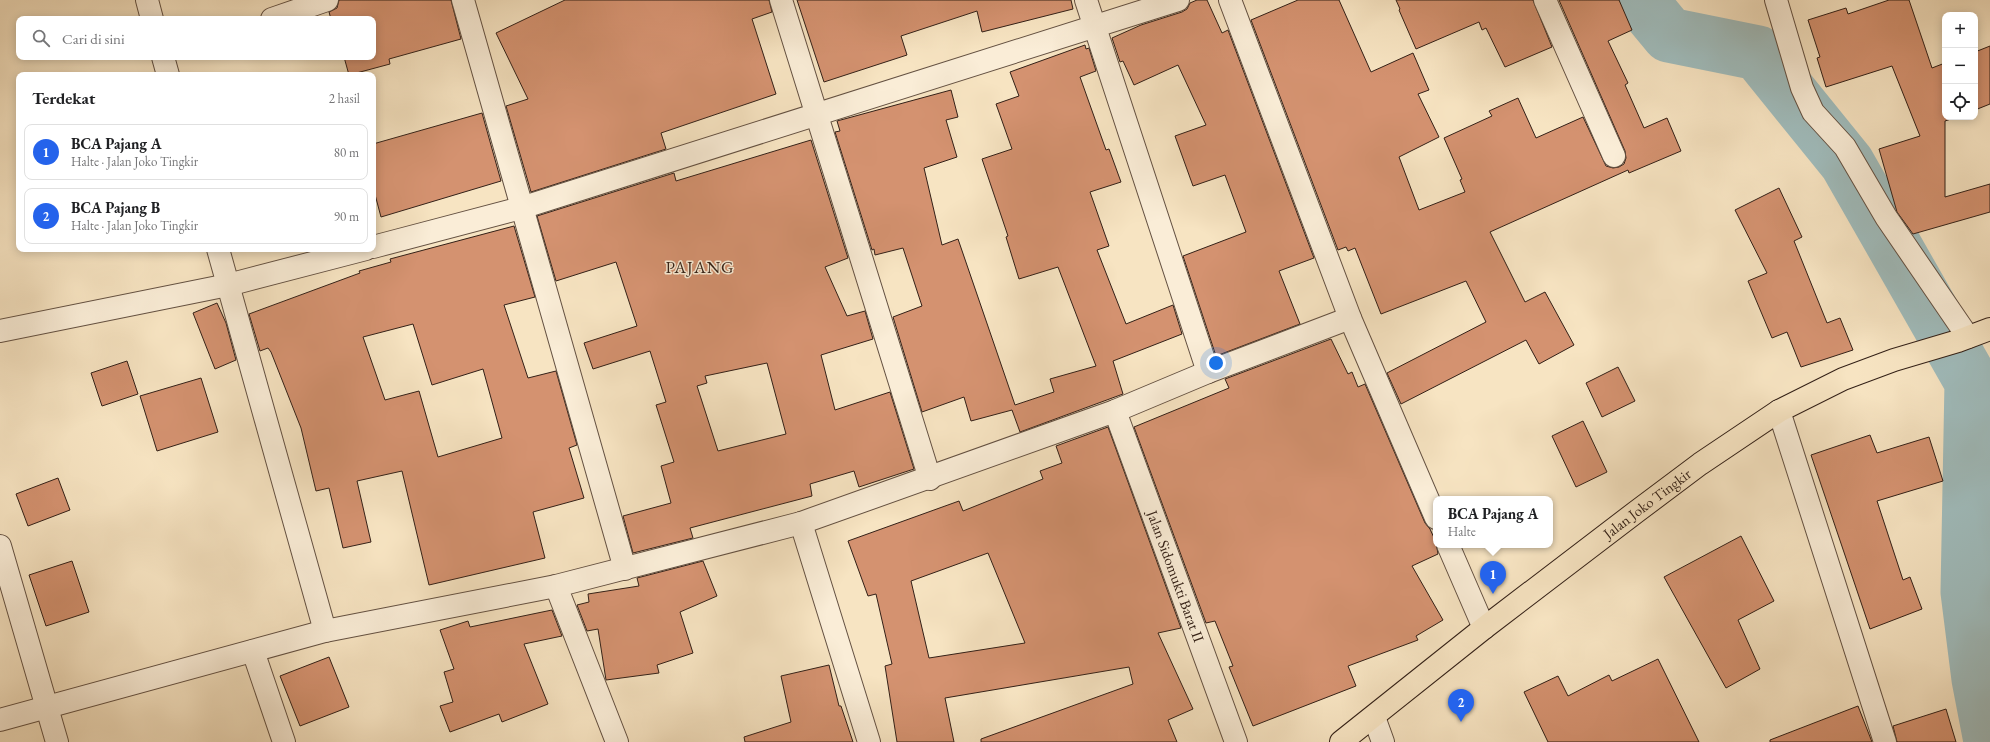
<!DOCTYPE html>
<html lang="id">
<head>
<meta charset="utf-8">
<style>
	:root { --surface:#fff; --page:#f6f6f6; --text:#202124; --muted:#757577; --line:#e0e0e0; --accent:#2563eb }
	body { margin:0; font-family:"EB Garamond",serif; background:var(--page); color:var(--text) }
	.controls { position:absolute; right:12px; top:12px; display:grid; overflow:hidden; border-radius:8px; box-shadow:0 2px 10px #0003 }
	.controls button { width:36px; height:36px; display:grid; place-items:center; padding:0; border:0; border-bottom:1px solid var(--line); background:var(--surface); color:var(--text); font:20px sans-serif }
	.you { position:absolute; left:1216px; top:363px; width:14px; height:14px; margin:-10px; border:3px solid #fff; border-radius:50%; background:#1a73e8; box-shadow:0 0 0 6px #1a73e833 }
	.badge { display:grid; place-items:center; width:26px; height:26px; border-radius:50%; background:var(--accent); color:#fff; font-size:13px; font-weight:700 }
	.pin { position:absolute; translate:-50% -33px; filter:drop-shadow(0 1px 2px #0008) }
	.pin::after { content:''; position:absolute; top:21px; width:14px; height:12px; background:inherit; clip-path:polygon(0 0,100% 0,50% 100%) }
	.popup { position:absolute; left:1433px; top:496px; width:120px; height:52px; box-sizing:border-box; display:grid; place-content:center; border-radius:8px; background:var(--surface); filter:drop-shadow(0 1px 3px #0005); font-size:13px; white-space:nowrap; color:var(--muted) }
	.popup b { font-size:15px; color:var(--text) }
	.popup::after { content:''; position:absolute; left:50%; top:100%; margin-left:-8px; border:8px solid transparent; border-top-color:var(--surface) }
	.list { margin:0; padding:0; list-style:none }
	h2 { display:flex; justify-content:space-between; align-items:center; height:52px; margin:0; padding:0 16px; font-size:17px }
	h2 small { font-size:13px; font-weight:400; color:var(--muted) }
	.list li { display:grid; grid-template-columns:26px 1fr auto; gap:12px; align-items:center; box-sizing:border-box; height:56px; margin:0 8px 8px; padding:0 8px; border:1px solid var(--line); border-radius:8px }
	.list b { display:block; font-size:15px; white-space:nowrap }
	.list p { margin:0; font-size:13px; white-space:nowrap; color:var(--muted) }
	.list em { font-size:13px; font-style:normal; color:var(--muted) }
	.icon { flex:none; width:22px; height:22px; fill:none; stroke:currentColor; stroke-width:2; stroke-linecap:round; stroke-linejoin:round }
	.map { position:relative; flex:none; width:1990px; height:742px; overflow:hidden }
	.search { position:absolute; background:var(--surface); box-shadow:0 2px 10px #0003; left:16px; top:16px; width:360px; height:44px; display:flex; align-items:center; gap:10px; box-sizing:border-box; padding:0 14px; border-radius:8px; color:var(--muted); font-size:15px }
	.panel { position:absolute; background:var(--surface); box-shadow:0 2px 10px #0003; left:16px; top:72px; width:360px; height:180px; border-radius:8px }
	.map>svg:first-child { display:block }
</style>
</head>
<body>
<div class="map">
<svg width="1990" height="742" viewBox="0 0 1990 742">
	<rect width="100%" height="100%" fill="#f7e4c2"/>
	<filter id="stains"><feTurbulence type="fractalNoise" baseFrequency=".005" numOctaves="4"/><feColorMatrix values="0 0 0 0 .2 0 0 0 0 .09 0 0 0 0 .02 0 0 0 .5 -.17"/></filter>
	<radialGradient id="worn" r=".72"><stop offset=".6" stop-color="#630" stop-opacity="0"/><stop offset="1" stop-color="#630" stop-opacity=".3"/></radialGradient>
	<g fill="none" stroke-linecap="round" stroke-linejoin="round">
		<polyline stroke="#a0bcbc" stroke-width="55" points="1640,0 1669,35 1758,53 1847,163 1972,382 1968,592 1979,679 1990,736"/>
	</g>
	<g fill="#d49270" stroke="#332017" fill-rule="evenodd">
		<polygon points="339,0 451,0 461,39 389,59 390,64 349,75 344,57 373,57 373,19 331,19 329,12 337,8"/>
		<polygon points="565,0 769,0 772,12 752,19 776,94 661,133 666,149 531,192 506,106 528,99 496,33"/>
		<polygon points="797,0 1071,0 1073,9 982,32 977,11 901,36 907,55 824,82"/>
		<polygon points="1197,0 1207,0 1222,33 1228,30 1314,258 1279,271 1300,324 1216,356 1183,256 1246,232 1225,175 1193,186 1175,136 1206,125 1178,65 1134,85 1123,61 1120,62 1112,38 1141,25 1182,12 1187,9 1190,3"/>
		<polygon points="1298,0 1339,0 1371,72 1413,53 1429,90 1418,94 1439,137 1399,157 1419,210 1465,192 1460,180 1462,179 1444,138 1492,116 1489,111 1518,98 1536,138 1583,117 1606,166 1613,168 1619,167 1624,164 1626,158 1625,151 1559,0 1619,0 1632,30 1608,41 1628,83 1625,85 1644,128 1667,118 1681,151 1629,173 1628,170 1490,232 1525,302 1545,292 1574,345 1539,364 1526,340 1401,404 1387,373 1486,322 1466,281 1381,314 1355,248 1348,251 1346,247 1338,250 1251,20"/>
		<polygon points="1396,0 1533,0 1552,47 1505,67 1486,28 1482,30 1479,22 1416,49 1399,10 1400,9"/>
		<polygon points="1889,0 1909,0 1932,68 1945,63 1945,117 1957,117 1945,121 1945,197 1990,184 1990,212 1913,234 1897,212 1879,149 1920,136 1892,66 1826,87 1817,58 1820,57 1808,20 1846,8 1848,14"/>
		<polygon points="1085,45 1086,49 1089,48 1096,71 1080,77 1106,150 1109,149 1121,182 1090,192 1109,246 1097,250 1126,324 1173,305 1182,334 1113,361 1123,394 1020,432 1012,410 971,421 964,397 922,412 893,317 922,306 903,248 875,255 874,249 872,250 835,132 840,131 837,121 951,90 958,117 946,120 957,157 924,168 942,245 958,239 1015,405 1054,392 1050,379 1096,366 1058,267 1019,279 1006,237 1008,236 982,159 1012,149 996,104 1019,96 1010,72"/>
		<polygon points="1990,46 1990,104 1975,110 1975,52"/>
		<polygon points="482,113 501,181 381,217 373,187 373,144"/>
		<path d="M811,140l37,118 -23,9 22,49 18,-5 8,28 -52,16 14,55 55,-18 24,77 -55,18 -5,-16 -44,13 2,12 -122,32 3,10 -60,15 -10,-37 48,-13 -10,-37 13,-4 -18,-57 10,-3 -16,-51 -57,18 -9,-26 53,-17 -21,-64 -60,19 -19,-65 137,-43 2,8zM767,363l19,71 -68,17 -21,-65 10,-3 -2,-7z"/>
		<polygon points="1779,188 1802,237 1794,241 1827,323 1840,318 1853,350 1801,367 1787,332 1772,338 1748,281 1767,273 1735,210"/>
		<path d="M514,226l21,71 -31,8 24,73 28,-7 21,74 -8,3 15,50 -51,14 12,46 -116,27 -27,-114 -45,10 14,61 -28,6 -14,-60 -13,3 -15,-63 -30,-76 -3,-4 -8,3 -11,-37 111,-41 -1,-2 32,-9 -1,-3zM413,324l19,61 51,-16 19,69 -64,19 -19,-66 -34,9 -22,-63z"/>
		<polygon points="217,303 226,323 236,360 215,369 193,313"/>
		<polygon points="1331,339 1348,374 1352,372 1358,387 1365,384 1425,523 1430,529 1436,542 1438,554 1412,566 1443,620 1416,636 1418,640 1348,666 1356,686 1253,726 1229,667 1233,666 1215,621 1206,623 1134,427 1229,388 1225,379"/>
		<polygon points="127,361 138,394 102,406 91,373"/>
		<polygon points="1618,367 1635,401 1602,417 1586,383"/>
		<polygon points="201,378 218,432 157,451 140,396"/>
		<polygon points="1583,421 1607,472 1576,487 1552,436"/>
		<path d="M1108,427l73,201 -23,5 35,76 -25,11 9,22h-196v-3l152,-55 -4,-17 -184,31 9,44h-57l-12,-76 7,-2 -16,-70 -8,2 -20,-55 111,-40 4,10 80,-32 -3,-8 22,-8 -6,-17zM988,553l37,90 -96,15 -18,-77z"/>
		<polygon points="1870,435 1877,453 1929,437 1943,481 1877,501 1903,580 1910,577 1922,609 1870,629 1811,455"/>
		<polygon points="58,478 70,510 28,526 16,494"/>
		<polygon points="1741,536 1774,601 1738,620 1760,669 1726,688 1664,577"/>
		<polygon points="72,561 89,612 46,626 29,575"/>
		<polygon points="703,561 717,596 680,612 693,653 657,665 659,673 606,680 598,629 587,631 577,605 589,602 588,594 639,586 637,578"/>
		<polygon points="552,610 562,636 524,644 548,704 502,722 499,714 450,732 440,706 453,702 444,672 454,669 440,630 468,621 470,627"/>
		<polygon points="329,657 349,707 300,726 280,676"/>
		<polygon points="1658,659 1699,742 1548,742 1524,692 1558,676 1568,696 1609,675 1612,681"/>
		<polygon points="829,665 839,706 841,706 853,742 745,742 744,737 791,722 781,676"/>
		<polygon points="1858,706 1872,742 1770,742 1770,740"/>
		<polygon points="1946,709 1956,742 1897,742 1893,726"/>
	</g>
	<g fill="none" stroke-linecap="round" stroke-linejoin="round">
		<g stroke="#645142" stroke-width="24">
			<g id="minor">
				<polyline points="147,0 152,19"/>
				<polyline points="463,0 625,569"/>
				<polyline points="781,0 930,479"/>
				<polyline points="1086,0 1208,372"/>
				<polyline points="1230,0 1350,318 1436,518"/>
				<polyline points="1545,0 1614,156"/>
				<polyline points="1776,0 1802,88 1813,112 1845,147 1886,217 1968,337"/>
				<polyline points="272,19 327,0"/>
				<polyline points="163,57 168,75"/>
				<polyline points="373,247 521,208 1178,0"/>
				<polyline points="218,249 325,631"/>
				<polyline points="0,331 228,285 366,249"/>
				<path id="s1" d="M1115,411l121,331"/>
				<polyline points="1779,411 1885,742"/>
				<polyline points="801,523 869,742"/>
				<polyline points="1448,545 1484,628"/>
				<polyline points="0,546 57,742"/>
				<polyline points="556,586 617,742"/>
				<polyline points="253,651 284,742"/>
				<polyline points="1374,717 1383,742"/>
				<polyline points="0,720 325,631 556,586 801,523 1115,411 1208,372 1350,318"/>
			</g>
		</g>
		<g stroke="#332017" stroke-width="24">
			<g id="major">
				<path id="s2" d="M1341,742l143,-114 152,-116 64,-48 79,-53 64,-32 51,-19 64,-19 32,-12"/>
			</g>
		</g>
		<use href="#minor" stroke="#faedd7" stroke-width="22"/>
		<use href="#major" stroke="#f7e4c2" stroke-width="22"/>
	</g>
	<g text-anchor="middle" stroke-width="3" stroke-linejoin="round" paint-order="stroke">
		<g font-size="15" fill="#332017" stroke="#faedd7">
			<text dy="5" stroke="none"><textPath href="#s2" startOffset="388">Jalan Joko Tingkir</textPath></text>
			<text dy="5" stroke="none"><textPath href="#s1" startOffset="176">Jalan Sidomukti Barat II</textPath></text>
		</g>
		<g font-size="17" letter-spacing="1" fill="#332017" stroke="#faedd7">
			<text x="700" y="273">PAJANG</text>
		</g>
	</g>
	<rect width="100%" height="100%" filter="url(#stains)"/>
	<rect width="100%" height="100%" fill="url(#worn)"/>
</svg>
<div class="controls">
<button>+</button>
<button>−</button>
<button><svg class="icon" aria-label="locate" viewBox="0 0 24 24"><circle cx="12" cy="12" r="6"/><path d="M12 2v4M12 18v4M2 12h4M18 12h4"/></svg></button>
</div>
<div class="you"></div>
<div class="pin badge" style="left:1493px;top:594px">1</div>
<div class="popup"><b>BCA Pajang A</b>Halte</div>
<div class="pin badge" style="left:1461px;top:722px">2</div>
<div class="search"><svg class="icon" aria-label="search" viewBox="0 0 24 24"><circle cx="10" cy="10" r="6"/><path d="M15 15l6 6"/></svg>Cari di sini</div>
<section class="panel">
<h2>Terdekat<small>2 hasil</small></h2>
<ul class="list">
<li><span class="badge">1</span><div><b>BCA Pajang A</b><p>Halte · Jalan Joko Tingkir</p></div><em>80 m</em></li>
<li><span class="badge">2</span><div><b>BCA Pajang B</b><p>Halte · Jalan Joko Tingkir</p></div><em>90 m</em></li>
</ul>
</section>
</div>
</body>
</html>
